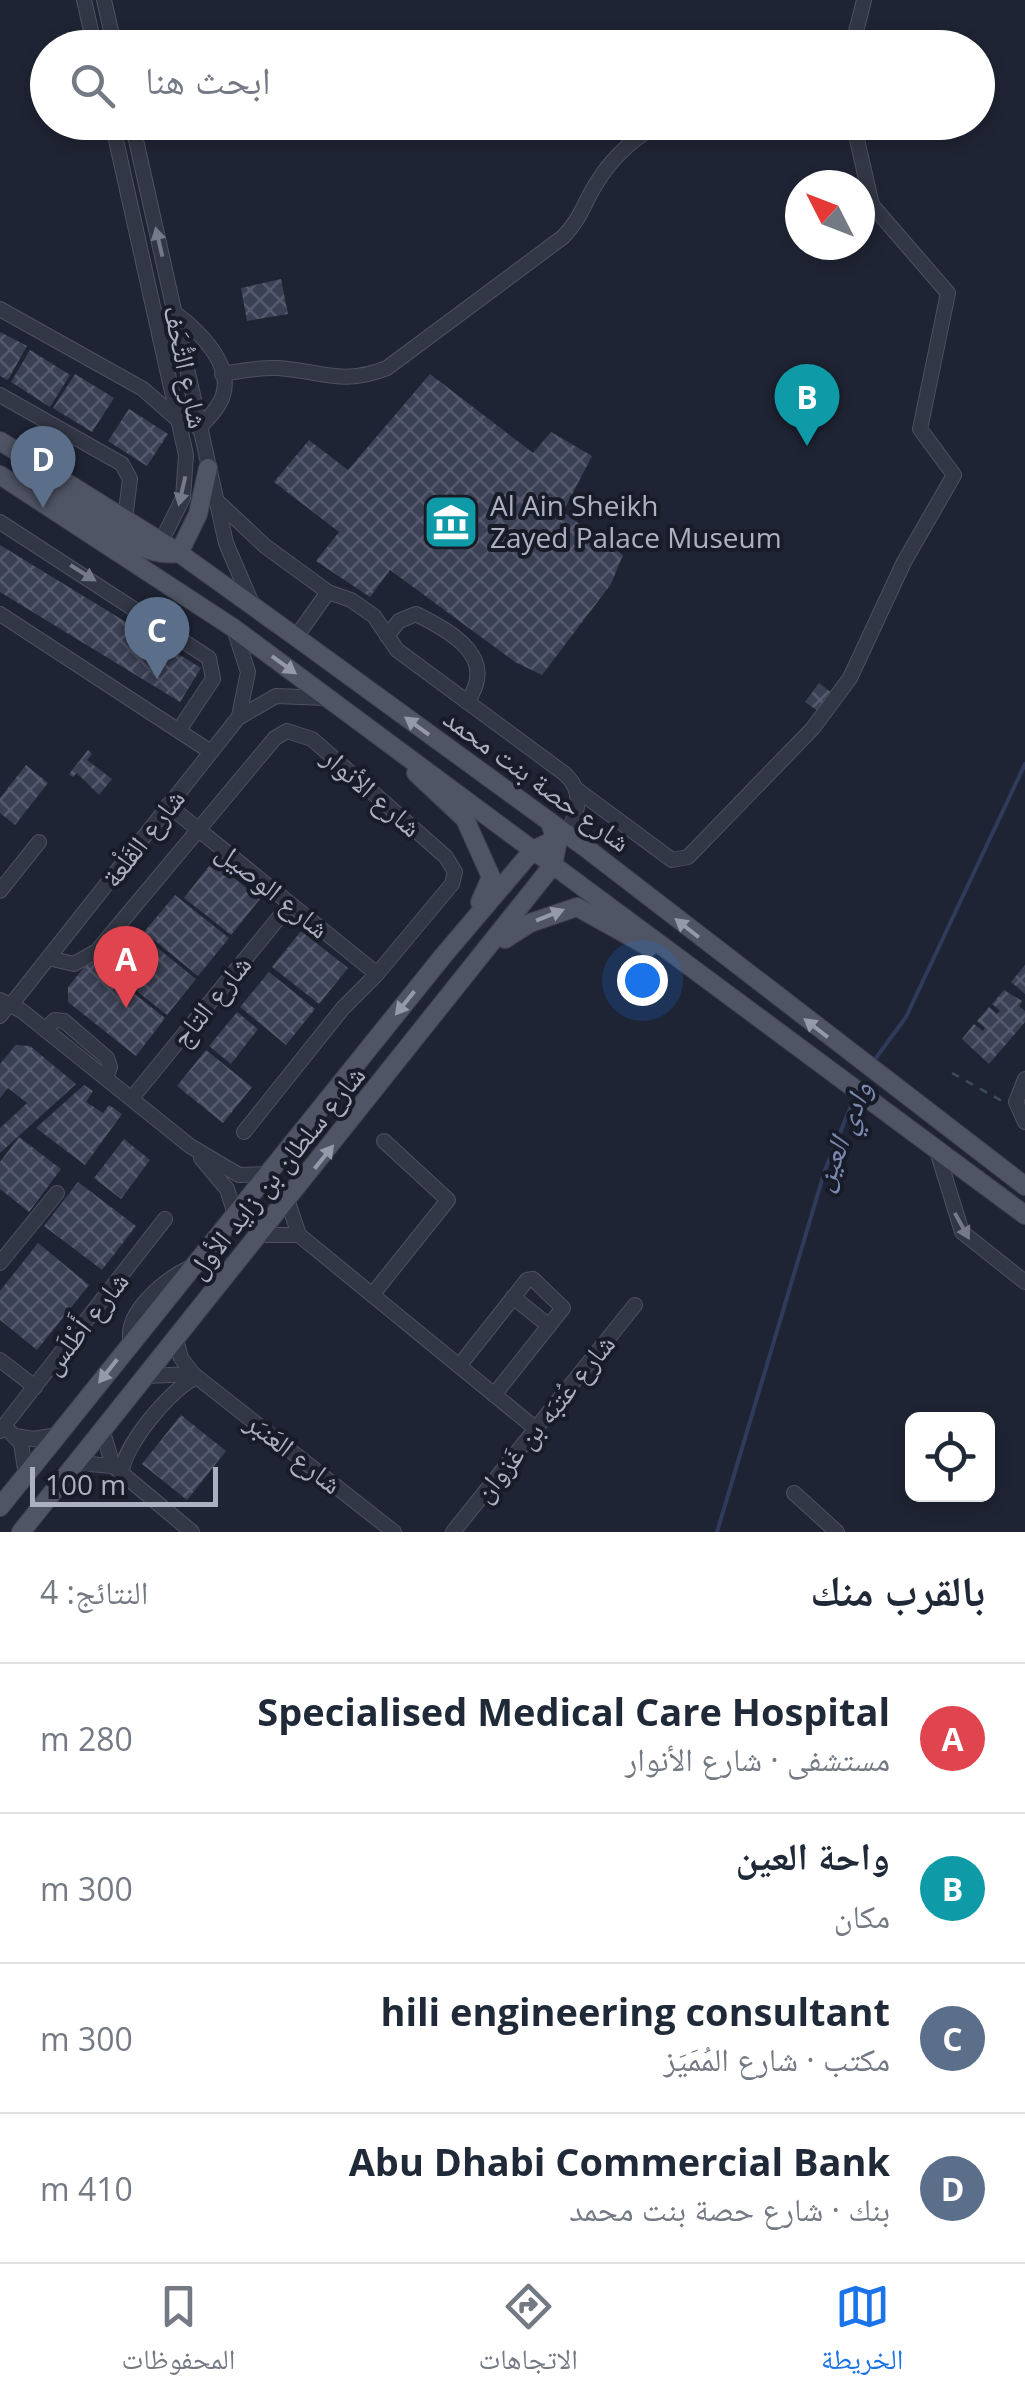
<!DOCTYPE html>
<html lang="ar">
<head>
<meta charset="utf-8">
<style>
	:root { --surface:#fff; --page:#f2f2f3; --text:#1f2937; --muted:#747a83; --line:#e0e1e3; --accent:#1a73e8 }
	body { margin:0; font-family:"Open Sans","Noto Naskh Arabic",sans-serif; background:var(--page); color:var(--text); direction:rtl }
	.controls { position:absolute; right:30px; bottom:30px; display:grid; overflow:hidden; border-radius:15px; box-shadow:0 5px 15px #0003 }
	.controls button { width:90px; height:90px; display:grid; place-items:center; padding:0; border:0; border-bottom:2px solid var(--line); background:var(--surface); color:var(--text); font:50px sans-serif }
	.compass { position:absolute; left:785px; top:170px; width:90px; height:90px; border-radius:50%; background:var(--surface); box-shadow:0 5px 15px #0003; rotate:312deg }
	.scale { position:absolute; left:30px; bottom:25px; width:188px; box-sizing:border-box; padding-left:10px; border:5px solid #acb1c2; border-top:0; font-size:28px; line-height:35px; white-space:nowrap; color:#acb1c2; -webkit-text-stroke:8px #181c29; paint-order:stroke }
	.you { position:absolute; left:642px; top:980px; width:35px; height:35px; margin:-25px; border:8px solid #fff; border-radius:50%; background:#1a73e8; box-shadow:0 0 0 15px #1a73e833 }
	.badge { display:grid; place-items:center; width:65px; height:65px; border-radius:50%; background:var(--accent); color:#fff; font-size:32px; font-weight:700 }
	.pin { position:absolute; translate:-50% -82px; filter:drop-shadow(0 2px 5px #0008) }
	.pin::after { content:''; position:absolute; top:52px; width:35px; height:30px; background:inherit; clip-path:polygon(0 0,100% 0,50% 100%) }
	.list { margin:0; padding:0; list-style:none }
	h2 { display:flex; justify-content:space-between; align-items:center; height:130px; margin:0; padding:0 40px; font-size:42px }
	h2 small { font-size:32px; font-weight:400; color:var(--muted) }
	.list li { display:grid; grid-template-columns:65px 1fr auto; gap:30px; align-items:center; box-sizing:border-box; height:150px; padding:0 40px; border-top:2px solid var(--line) }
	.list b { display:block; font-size:38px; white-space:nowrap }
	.list p { margin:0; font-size:32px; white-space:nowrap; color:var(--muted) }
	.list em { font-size:32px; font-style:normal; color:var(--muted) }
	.icon { flex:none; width:55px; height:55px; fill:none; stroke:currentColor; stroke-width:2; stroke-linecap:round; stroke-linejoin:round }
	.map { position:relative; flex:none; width:1025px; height:1532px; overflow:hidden; direction:ltr }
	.search { position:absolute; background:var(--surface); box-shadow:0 5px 15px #0003; left:30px; right:30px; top:30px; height:110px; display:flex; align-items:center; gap:25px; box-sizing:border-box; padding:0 35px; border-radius:55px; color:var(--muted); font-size:38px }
	.sheet { height:730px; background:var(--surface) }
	nav { display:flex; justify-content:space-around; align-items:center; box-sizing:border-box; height:140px; border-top:2px solid var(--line); background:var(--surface); font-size:28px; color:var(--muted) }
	nav a { display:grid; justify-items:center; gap:5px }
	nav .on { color:var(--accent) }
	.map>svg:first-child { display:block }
</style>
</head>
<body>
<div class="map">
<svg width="1025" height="1532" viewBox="0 0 1025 1532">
	<defs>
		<pattern id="building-cross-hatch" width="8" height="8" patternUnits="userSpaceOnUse" patternTransform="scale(2.5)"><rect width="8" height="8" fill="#3b4155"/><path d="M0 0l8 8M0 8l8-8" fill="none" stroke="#555a6c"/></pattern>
	</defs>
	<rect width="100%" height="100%" fill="#1f2434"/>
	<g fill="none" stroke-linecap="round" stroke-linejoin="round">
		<g stroke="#303a5a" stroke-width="4">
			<polyline points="873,1062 906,1017 1025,764"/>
			<polyline points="717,1532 825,1170 855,1096"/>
		</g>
	</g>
	<g fill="url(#building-cross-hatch)">
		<polygon points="281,279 288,314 247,321 241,288"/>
		<polygon points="0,332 27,346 8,380 0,376"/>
		<polygon points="30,350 70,375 50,407 11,382"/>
		<polygon points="75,374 114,398 92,432 53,408"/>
		<polygon points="430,374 533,453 551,432 592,456 563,512 623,555 611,584 542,675 515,662 390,570 370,597 316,561 339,532 274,482 309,440 348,470"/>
		<polygon points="129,409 168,434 147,466 108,441"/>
		<polygon points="0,545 201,668 180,702 0,592"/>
		<polygon points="819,683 832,693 818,711 805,702"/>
		<polygon points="88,750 92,754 87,760 112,779 99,795 77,773 73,777 69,774"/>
		<polygon points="26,765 48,783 15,825 0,813 0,798"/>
		<polygon points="213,861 260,899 231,935 184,898"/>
		<polygon points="175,895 229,938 198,976 144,932"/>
		<polygon points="301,931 348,968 319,1004 272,967"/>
		<polygon points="149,941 196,979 167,1015 120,978"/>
		<polygon points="91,959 165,1018 136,1056 68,1002 68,987"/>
		<polygon points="1025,965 1025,994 1011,982"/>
		<polygon points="269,972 315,1009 286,1045 240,1007"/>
		<polygon points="1004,990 1022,1001 1019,1006 1025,1011 1025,1022 989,1064 962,1039 974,1024 983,1031 985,1028 977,1021 989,1007 997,1014 1000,1011 992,1004"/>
		<polygon points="237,1012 258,1029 231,1064 209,1046"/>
		<polygon points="16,1045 30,1046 76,1084 0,1153 0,1128 27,1103 8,1088 0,1098 0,1064"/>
		<polygon points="206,1050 252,1087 223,1123 177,1086"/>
		<polygon points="84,1085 93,1091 86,1102 103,1113 109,1105 122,1114 85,1165 36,1128"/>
		<polygon points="19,1137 61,1169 29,1212 0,1189 0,1162"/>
		<polygon points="124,1139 150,1160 121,1199 94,1178"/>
		<polygon points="78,1182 136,1226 102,1270 44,1226"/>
		<polygon points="38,1243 89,1285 37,1350 0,1320 0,1291"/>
		<polygon points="181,1415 226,1451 187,1500 142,1464"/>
	</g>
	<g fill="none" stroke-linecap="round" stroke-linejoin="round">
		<g stroke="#4d5160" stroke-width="16">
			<g id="minor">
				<polyline points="84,0 95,48"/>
				<polyline points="104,0 115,48"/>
				<polyline points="852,48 864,0"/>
				<polyline points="112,122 186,455 183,498 161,542"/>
				<polyline points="132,122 226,543 253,606"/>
				<polyline points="0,309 143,389 177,419"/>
				<path d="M176,314c22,16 57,50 47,81 -3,12 -16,24 -24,34"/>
				<path d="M222,374c18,-3 37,-7 56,-6 45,3 64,18 109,0l176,-131c17,-17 21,-34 33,-53 16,-27 41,-50 69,-62"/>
				<polyline points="0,395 122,464 130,479 125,519"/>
				<path d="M218,502l47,44 63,46 23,8 23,16 23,34 168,124c20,19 13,37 2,60"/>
				<polyline points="0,522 209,658 213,679 179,730"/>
				<polyline points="0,614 211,752"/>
				<polyline points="235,632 248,672 239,716"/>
				<path d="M387,636l12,-15 17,-7c38,19 82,44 51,88"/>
				<polyline points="296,637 328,592"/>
				<polyline points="576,789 672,860 688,857 813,728 850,678 904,562 954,475 920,429 948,293 872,205 853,122"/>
				<polyline points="168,805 377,974"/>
				<polyline points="0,891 39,842"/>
				<polyline points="48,958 74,964 97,951 275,738 287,731 312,739 446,857 455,872 452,884 377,974 343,1008 244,1132"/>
				<polyline points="0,1000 22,1011 190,1146 239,1175 268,1174"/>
				<polyline points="11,1005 238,718 276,696 325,698"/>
				<polyline points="0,1016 9,1004"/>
				<polyline points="45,1029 55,1020 64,1021 107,1058 110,1067 106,1077"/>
				<polyline points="1025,1079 1016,1102 1025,1122"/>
				<polyline points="132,1098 290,904"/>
				<polyline points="937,1151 962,1232 1025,1282"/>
				<polyline points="201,1158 227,1189 235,1214"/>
				<polyline points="288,1202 299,1235 535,1428"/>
				<polyline points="261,1235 299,1235"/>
				<polyline points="0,1263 57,1193"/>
				<polyline points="372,1295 448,1200 384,1141"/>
				<polyline points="513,1297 549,1326"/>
				<polyline points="176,1339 181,1358 193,1374 394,1532"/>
				<path d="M131,1343c-8,-29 32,-62 56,-74"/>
				<polyline points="0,1360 35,1387"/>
				<polyline points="459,1366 527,1280 533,1279 563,1308 494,1395"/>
				<polyline points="147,1376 193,1374"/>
				<polyline points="4,1426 21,1443 26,1475"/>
				<polyline points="0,1431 165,1219"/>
				<polyline points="103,1432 113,1466"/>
				<polyline points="16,1436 33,1439 58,1435"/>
				<polyline points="77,1463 113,1466 192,1532"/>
				<path d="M122,1473c0,-26 51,-87 75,-96"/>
				<polyline points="794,1493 837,1532"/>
				<polyline points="453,1532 635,1305"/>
			</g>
		</g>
		<g stroke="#3c404e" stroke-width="20">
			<g id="major">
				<polyline points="0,441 179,553 296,637 590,851 1025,1186"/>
				<polyline points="0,475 232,627 1025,1215"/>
				<path d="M32,487c48,13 98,73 146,66"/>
				<polyline points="179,553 198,514 208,468"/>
				<polyline points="416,773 465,819 491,877 480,902"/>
				<polyline points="505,939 530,923 577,907 649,947"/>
				<polyline points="0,1507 443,956 533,850 567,834"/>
				<polyline points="21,1532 553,865 557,845 550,822"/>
			</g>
		</g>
		<polyline stroke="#3e4d53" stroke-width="2.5" stroke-dasharray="8 8" stroke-linecap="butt" points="952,1073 1002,1101"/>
		<use href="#minor" stroke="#323745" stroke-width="14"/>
		<use href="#major" stroke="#505565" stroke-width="18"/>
	</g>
	<defs><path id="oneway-solid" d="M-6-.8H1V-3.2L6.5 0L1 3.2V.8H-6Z" transform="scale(2.5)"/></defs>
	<g fill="#757a8a">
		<use href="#oneway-solid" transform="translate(159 242) rotate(-103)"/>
		<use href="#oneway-solid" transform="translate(182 491) rotate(103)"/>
		<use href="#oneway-solid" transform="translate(83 573) rotate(32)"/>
		<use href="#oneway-solid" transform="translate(962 1226) rotate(61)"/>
	</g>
	<g fill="#959aab">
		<use href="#oneway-solid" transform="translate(284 665) rotate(36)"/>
		<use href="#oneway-solid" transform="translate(417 726) rotate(-144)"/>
		<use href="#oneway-solid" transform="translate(550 915) rotate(-22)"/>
		<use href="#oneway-solid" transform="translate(687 928) rotate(-142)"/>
		<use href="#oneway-solid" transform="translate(405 1003) rotate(129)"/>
		<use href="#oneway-solid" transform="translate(816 1028) rotate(-142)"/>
		<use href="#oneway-solid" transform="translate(324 1157) rotate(-51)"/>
		<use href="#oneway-solid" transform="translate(108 1371) rotate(128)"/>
	</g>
	<defs>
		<g id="museum-square" transform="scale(2.875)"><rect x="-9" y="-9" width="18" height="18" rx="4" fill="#0f9aa8" stroke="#181c29"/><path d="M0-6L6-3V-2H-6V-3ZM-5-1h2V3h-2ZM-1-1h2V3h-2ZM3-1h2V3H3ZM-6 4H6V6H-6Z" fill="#fff"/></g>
	</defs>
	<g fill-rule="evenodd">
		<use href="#museum-square" x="451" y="522"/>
	</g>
	<g text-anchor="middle" stroke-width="8" stroke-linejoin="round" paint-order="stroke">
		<g font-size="28" fill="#acb1c2" stroke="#181c29">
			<text transform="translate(186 367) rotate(78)" y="10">شارع التُّحَف</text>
			<text transform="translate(537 780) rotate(36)" y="10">شارع حصة بنت محمد</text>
			<text transform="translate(372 792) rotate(41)" y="10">شارع الأنوار</text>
			<text transform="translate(143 838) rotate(-52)" y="10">شارع القَلْعة</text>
			<text transform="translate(273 890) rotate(39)" y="10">شارع الوصيل</text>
			<text transform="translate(211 1001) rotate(-51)" y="10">شارع التاج</text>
			<text transform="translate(276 1172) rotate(-51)" y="10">شارع سلطان بن زايد الأول</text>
			<text transform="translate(85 1323) rotate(-52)" y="10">شارع أَطْلَس</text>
			<text transform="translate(544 1418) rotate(-51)" y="10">شارع عُتبَه بن غَزوان</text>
			<text transform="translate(294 1453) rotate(38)" y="10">شارع العَنبَر</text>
		</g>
		<g font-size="28" fill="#acb1c2" stroke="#181c29" text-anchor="start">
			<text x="490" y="516">Al Ain Sheikh<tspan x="490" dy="32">Zayed Palace Museum</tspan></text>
		</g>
		<g font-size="30" font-style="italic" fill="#7b89b0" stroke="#181c29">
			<text transform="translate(842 1136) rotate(-68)" y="10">وادي العين</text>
		</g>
	</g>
</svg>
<div class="controls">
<button><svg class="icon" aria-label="locate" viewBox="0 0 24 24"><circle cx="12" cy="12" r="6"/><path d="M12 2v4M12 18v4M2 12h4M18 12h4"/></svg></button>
</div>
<svg class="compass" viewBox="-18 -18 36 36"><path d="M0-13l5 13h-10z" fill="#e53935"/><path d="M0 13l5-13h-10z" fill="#747a83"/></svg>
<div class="scale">100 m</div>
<div class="you"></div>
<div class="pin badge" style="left:126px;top:1008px;background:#e0444e">A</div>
<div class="pin badge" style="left:807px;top:446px;background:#0f9aa8">B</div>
<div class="pin badge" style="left:157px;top:679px;background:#5c6f8a">C</div>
<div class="pin badge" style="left:43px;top:508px;background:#5c6f8a">D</div>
<div class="search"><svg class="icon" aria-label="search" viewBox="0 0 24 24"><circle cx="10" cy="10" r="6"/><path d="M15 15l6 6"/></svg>ابحث هنا</div>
</div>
<section class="sheet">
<h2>بالقرب منك<small>النتائج: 4</small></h2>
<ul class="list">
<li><span class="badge" style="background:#e0444e">A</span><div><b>Specialised Medical Care Hospital</b><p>مستشفى · شارع الأنوار</p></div><em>280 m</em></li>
<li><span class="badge" style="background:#0f9aa8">B</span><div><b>واحة العين</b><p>مكان</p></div><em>300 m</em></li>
<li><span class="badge" style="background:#5c6f8a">C</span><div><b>hili engineering consultant</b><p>مكتب · شارع المُمَيَز</p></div><em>300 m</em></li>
<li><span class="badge" style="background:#5c6f8a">D</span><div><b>Abu Dhabi Commercial Bank</b><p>بنك · شارع حصة بنت محمد</p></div><em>410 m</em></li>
</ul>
</section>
<nav>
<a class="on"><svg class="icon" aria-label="map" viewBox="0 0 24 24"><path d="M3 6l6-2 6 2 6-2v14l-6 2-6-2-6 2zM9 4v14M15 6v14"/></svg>الخريطة</a>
<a><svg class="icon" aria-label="directions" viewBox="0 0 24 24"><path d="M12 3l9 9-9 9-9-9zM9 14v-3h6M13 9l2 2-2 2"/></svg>الاتجاهات</a>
<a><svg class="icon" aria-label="saved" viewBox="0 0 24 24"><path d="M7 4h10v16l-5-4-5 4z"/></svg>المحفوظات</a>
</nav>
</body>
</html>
